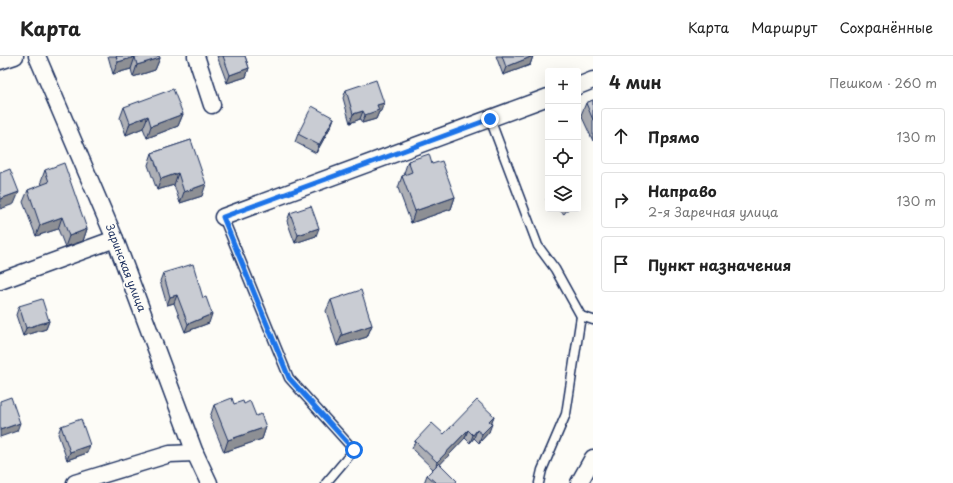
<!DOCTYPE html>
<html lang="ru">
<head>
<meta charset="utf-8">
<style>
	:root { --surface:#fff; --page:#f6f6f6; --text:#222; --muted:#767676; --line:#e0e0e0 }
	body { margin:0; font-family:"Playpen Sans",sans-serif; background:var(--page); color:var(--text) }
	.controls { position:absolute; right:12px; top:12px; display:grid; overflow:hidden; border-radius:4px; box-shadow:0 4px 16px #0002 }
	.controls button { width:36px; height:36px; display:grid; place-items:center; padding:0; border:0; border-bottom:1px solid var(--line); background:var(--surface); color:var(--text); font:20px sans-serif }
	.stop { position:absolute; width:12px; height:12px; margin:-9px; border:3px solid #1a73e8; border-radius:50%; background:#fff }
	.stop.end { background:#1a73e8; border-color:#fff; box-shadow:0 1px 4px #0008 }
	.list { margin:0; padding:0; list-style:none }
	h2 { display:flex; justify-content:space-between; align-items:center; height:52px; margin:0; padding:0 16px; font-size:17px }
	h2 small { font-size:13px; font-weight:400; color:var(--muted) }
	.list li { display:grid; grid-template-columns:26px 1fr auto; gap:12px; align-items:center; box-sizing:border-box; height:56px; margin:0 8px 8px; padding:0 8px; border:1px solid var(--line); border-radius:4px }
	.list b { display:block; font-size:15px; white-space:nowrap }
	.list p { margin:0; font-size:13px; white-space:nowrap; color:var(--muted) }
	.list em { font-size:13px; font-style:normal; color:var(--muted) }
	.icon { flex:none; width:22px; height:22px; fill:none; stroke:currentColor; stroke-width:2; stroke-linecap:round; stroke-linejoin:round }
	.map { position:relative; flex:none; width:593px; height:427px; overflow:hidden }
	header { display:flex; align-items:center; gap:24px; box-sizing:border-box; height:56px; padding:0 20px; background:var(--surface); border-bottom:1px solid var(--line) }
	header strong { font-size:19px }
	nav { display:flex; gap:22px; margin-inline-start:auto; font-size:14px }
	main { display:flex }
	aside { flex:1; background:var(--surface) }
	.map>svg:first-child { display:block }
</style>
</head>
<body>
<header>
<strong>Карта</strong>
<nav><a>Карта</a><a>Маршрут</a><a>Сохранённые</a></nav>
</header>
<main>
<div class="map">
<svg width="593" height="427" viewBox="0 0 593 427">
	<rect width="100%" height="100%" fill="#fdfcf7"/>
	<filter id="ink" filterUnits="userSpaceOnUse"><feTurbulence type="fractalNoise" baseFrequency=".025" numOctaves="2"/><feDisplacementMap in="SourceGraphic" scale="8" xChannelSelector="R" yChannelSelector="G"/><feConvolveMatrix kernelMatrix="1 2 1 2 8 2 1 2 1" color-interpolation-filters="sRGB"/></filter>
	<g filter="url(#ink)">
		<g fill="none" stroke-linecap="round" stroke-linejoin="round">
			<g stroke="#1b2f5e" stroke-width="11">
				<g id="lane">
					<polyline points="490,63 538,190 555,213 581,260 593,264"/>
					<polyline points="223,161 289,322 354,394 326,427"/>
					<polyline points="539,427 542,414 566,358 581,260"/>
				</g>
			</g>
			<g stroke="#1b2f5e" stroke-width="19">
				<g id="street">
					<polyline points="37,0 115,183 195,397 209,427"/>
					<polyline points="196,0 212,49"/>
					<polyline points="0,5 15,0"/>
					<polyline points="578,30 593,24"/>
					<polyline points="223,161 548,41"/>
					<polyline points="0,225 115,183"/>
					<polyline points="75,427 170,398 195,397"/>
					<polyline points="579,427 593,402"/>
				</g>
			</g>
			<use href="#lane" stroke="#fdfcf7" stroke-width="8"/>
			<use href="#street" stroke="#fdfcf7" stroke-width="16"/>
		</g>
		<g fill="#adafb5" stroke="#1b2f5e">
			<polygon points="108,0 159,0 160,2 155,14 133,21 131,13 113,18"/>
			<polygon points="217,0 245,0 249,12 246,21 227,27"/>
			<polygon points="496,0 533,0 530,9 503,19"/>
			<polygon points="346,34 381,55 379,56 376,63 362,67 360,63 350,67 343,42"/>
			<polygon points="593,44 593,85 581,59 586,47"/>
			<polygon points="124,51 183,58 178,70 147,82 143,72 126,79 120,62"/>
			<polygon points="334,62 331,70 316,97 295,86 298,78"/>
			<polygon points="191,84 202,140 180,147 174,129 157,134 148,109 152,97"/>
			<polygon points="408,105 432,108 455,141 451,153 411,167 398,132 402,120 405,119 404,117"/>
			<polygon points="45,114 87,173 83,185 65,191 58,173 36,180 23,146 28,134 42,129 41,125"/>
			<polygon points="548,138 548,145 546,144"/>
			<polygon points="558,153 568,153 564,158"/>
			<polygon points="290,157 316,180 295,187 287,165"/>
			<polygon points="163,217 209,267 185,276 174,247 167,249 160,225"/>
			<polygon points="331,244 372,269 367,281 337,290 326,255"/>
			<polygon points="19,250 49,265 46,273 23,280 16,259"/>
			<polygon points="244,348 266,371 262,383 224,396 210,361 214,349"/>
			<polygon points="494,360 491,367 489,376 479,387 474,382 470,387 465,382 440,408 456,427 424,427 427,419 433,413 412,393 415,385 444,378"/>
			<polygon points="61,370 87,397 67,404 58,378"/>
		</g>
		<g fill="#8d8f94" stroke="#1b2f5e">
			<polygon points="533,0 530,9 503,19 506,11"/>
			<polygon points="135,1 131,13 113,18 118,6"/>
			<polygon points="160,2 155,14 133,21 137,9"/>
			<polygon points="249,12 246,21 227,27 230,19"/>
			<polygon points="384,47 381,55 379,56 376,63 362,67 365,59 377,49"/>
			<polygon points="363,55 360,63 350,67 353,58"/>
			<polygon points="183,58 178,70 147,82 151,70"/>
			<polygon points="148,60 143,72 126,79 130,67"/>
			<polygon points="334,62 331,70 316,97 319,89"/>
			<polygon points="178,117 174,129 157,134 161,123"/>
			<polygon points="206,128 202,140 180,147 184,136"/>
			<polygon points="19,136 14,148 0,153 0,143"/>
			<polygon points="455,141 451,153 411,167 415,155"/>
			<polygon points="62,161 58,173 36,180 40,169"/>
			<polygon points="319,172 316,180 295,187 298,179"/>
			<polygon points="87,173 83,185 65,191 69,180"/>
			<polygon points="177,239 174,247 167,249 170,241"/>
			<polygon points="212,258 209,267 185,276 188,268"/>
			<polygon points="49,265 46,273 23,280 26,272"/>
			<polygon points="372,269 367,281 337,290 342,279"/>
			<polygon points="494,360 491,368 489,365"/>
			<polygon points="20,367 17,375 0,381 0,374"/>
			<polygon points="492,368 489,376 479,387 482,378"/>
			<polygon points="266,371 262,383 224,396 228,384"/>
			<polygon points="468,374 465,382 435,414 437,406"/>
			<polygon points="477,374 474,382 470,387 473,379"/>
			<polygon points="90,389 87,397 67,404 70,396"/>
		</g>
		<g fill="#c9ccd3" stroke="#1b2f5e">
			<polygon points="116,0 159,0 160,2 137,9 135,1 118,6"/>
			<polygon points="223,0 245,0 249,12 230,19"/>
			<polygon points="502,0 533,0 506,11"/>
			<polygon points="376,24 384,47 377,49 379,54 365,59 363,55 353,58 346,34"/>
			<polygon points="173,33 183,58 151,70 148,60 130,67 124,51"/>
			<polygon points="593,44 593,64 586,47"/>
			<polygon points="312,50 334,62 319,89 298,78"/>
			<polygon points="191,84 206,128 184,136 178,117 161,123 152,97"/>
			<polygon points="429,98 432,108 442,105 455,141 415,155 402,120 412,116 408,105"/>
			<polygon points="64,107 87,173 69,180 62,161 40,169 28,134 49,126 45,114"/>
			<polygon points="10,113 19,136 0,143 0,117"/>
			<polygon points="311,150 319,172 298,179 290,157"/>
			<polygon points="193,208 203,242 206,241 212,258 188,268 177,239 170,241 163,217"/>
			<polygon points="361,234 372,269 342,279 331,244"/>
			<polygon points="42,243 49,265 26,272 19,250"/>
			<polygon points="11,341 20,367 0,374 0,345"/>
			<polygon points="232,342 234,348 243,345 244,348 250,345 256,360 261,358 266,371 228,384 214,349"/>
			<polygon points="477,344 494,360 489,365 492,368 482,378 477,374 473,379 468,374 437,406 415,385 432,367 444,378"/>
			<polygon points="81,363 90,389 70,396 61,370"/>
			<polygon points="439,407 457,425 455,427 436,427 427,419"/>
		</g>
	</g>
	<g fill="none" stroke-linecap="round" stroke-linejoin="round" filter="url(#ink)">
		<polyline stroke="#1a73e8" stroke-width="5" points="354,394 289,322 223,161 490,63"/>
	</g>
	<g text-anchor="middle" stroke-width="4" stroke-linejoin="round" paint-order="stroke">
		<g font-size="11" fill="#1b2f5e" stroke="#fdfcf7">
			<text transform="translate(126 212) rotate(69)" y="4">Заринская улица</text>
		</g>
	</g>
</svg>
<div class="controls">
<button>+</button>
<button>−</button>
<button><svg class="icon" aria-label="locate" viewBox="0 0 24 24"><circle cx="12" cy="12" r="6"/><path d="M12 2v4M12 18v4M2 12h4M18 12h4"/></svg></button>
<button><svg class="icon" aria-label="layers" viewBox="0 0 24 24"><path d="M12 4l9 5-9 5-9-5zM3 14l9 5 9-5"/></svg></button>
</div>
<div class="stop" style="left:354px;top:394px"></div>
<div class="stop end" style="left:490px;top:63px"></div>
</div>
<aside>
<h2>4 мин<small>Пешком · 260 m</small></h2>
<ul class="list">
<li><svg class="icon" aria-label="ahead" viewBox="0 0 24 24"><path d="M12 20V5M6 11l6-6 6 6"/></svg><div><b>Прямо</b></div><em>130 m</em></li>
<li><svg class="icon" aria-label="right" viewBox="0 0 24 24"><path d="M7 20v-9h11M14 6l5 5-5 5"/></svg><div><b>Направо</b><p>2-я Заречная улица</p></div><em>130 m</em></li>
<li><svg class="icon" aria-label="arrive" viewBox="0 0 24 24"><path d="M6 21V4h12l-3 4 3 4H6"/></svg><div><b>Пункт назначения</b></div></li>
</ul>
</aside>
</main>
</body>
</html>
